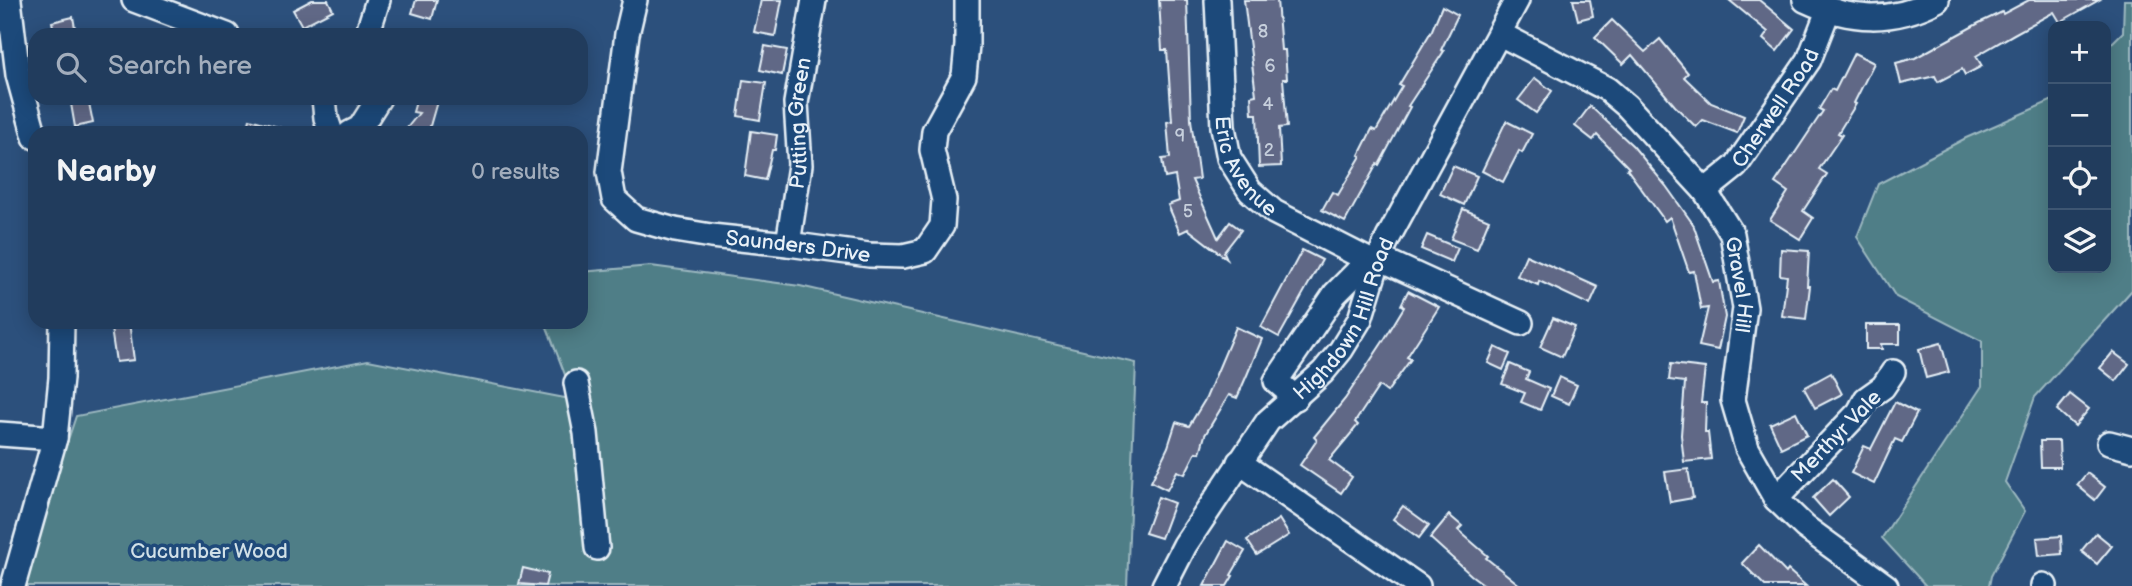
<!DOCTYPE html>
<html lang="en">
<head>
<meta charset="utf-8">
<style>
	:root { --surface:#213c5d; --page:#294363; --text:#f1f3f6; --muted:#a2adbc; --line:#3e5672 }
	body { margin:0; font-family:"Balsamiq Sans",sans-serif; background:var(--page); color:var(--text) }
	.controls { position:absolute; right:21px; top:21px; display:grid; overflow:hidden; border-radius:14px; box-shadow:0 4px 18px #0003 }
	.controls button { width:63px; height:63px; display:grid; place-items:center; padding:0; border:0; border-bottom:2px solid var(--line); background:var(--surface); color:var(--text); font:35px sans-serif }
	.list { margin:0; padding:0; list-style:none }
	h2 { display:flex; justify-content:space-between; align-items:center; height:91px; margin:0; padding:0 28px; font-size:30px }
	h2 small { font-size:23px; font-weight:400; color:var(--muted) }
	.icon { flex:none; width:38px; height:38px; fill:none; stroke:currentColor; stroke-width:2; stroke-linecap:round; stroke-linejoin:round }
	.map { position:relative; flex:none; width:2132px; height:586px; overflow:hidden }
	.search { position:absolute; background:var(--surface); box-shadow:0 4px 18px #0003; left:28px; top:28px; width:560px; height:77px; display:flex; align-items:center; gap:18px; box-sizing:border-box; padding:0 24px; border-radius:21px; color:var(--muted); font-size:26px }
	.panel { position:absolute; background:var(--surface); box-shadow:0 4px 18px #0003; left:28px; top:126px; width:560px; height:203px; border-radius:21px }
	.map>svg:first-child { display:block }
</style>
</head>
<body>
<div class="map">
<svg width="2132" height="586" viewBox="0 0 2132 586">
	<rect width="100%" height="100%" fill="#2c507c"/>
	<filter id="ink" filterUnits="userSpaceOnUse"><feTurbulence type="fractalNoise" baseFrequency=".0143" numOctaves="2"/><feDisplacementMap in="SourceGraphic" scale="14" xChannelSelector="R" yChannelSelector="G"/><feConvolveMatrix kernelMatrix="1 2 1 2 8 2 1 2 1" color-interpolation-filters="sRGB"/></filter>
	<g filter="url(#ink)">
		<g fill="#507e87" stroke="#9cb8c0" stroke-width="2">
			<polygon points="2124,0 2132,0 2132,290 2035,397 2005,482 2025,511 1991,576 1989,586 1926,586 1882,538 1982,386 1982,341 1896,297 1857,237 1878,184 1966,138 2053,100 2053,268 2106,268 2106,49 2123,32"/>
			<polygon points="651,266 800,286 1136,363 1127,586 19,586 76,416 368,360 570,399 570,388 545,322 581,322 581,272"/>
		</g>
		<g fill="#606886" stroke="#e8f1f8" stroke-width="2">
			<polygon points="312,0 328,0 333,10 302,26 293,10"/>
			<polygon points="416,0 437,0 432,19 412,13"/>
			<polygon points="761,0 782,0 775,36 754,32"/>
			<polygon points="1159,0 1187,0 1191,120 1199,179 1192,180 1218,238 1230,222 1241,230 1224,252 1227,259 1188,229 1180,233 1168,205 1179,201 1175,176 1165,178 1162,159 1170,158 1167,122 1172,121 1167,50 1162,50"/>
			<polygon points="1244,0 1277,0 1281,50 1285,50 1287,79 1283,79 1287,127 1279,128 1281,166 1259,167 1257,114 1252,114 1251,96 1256,95"/>
			<polygon points="1573,0 1590,0 1593,16 1578,20"/>
			<polygon points="1729,0 1759,0 1794,29 1777,51 1763,39 1768,32"/>
			<polygon points="2029,0 2099,0 2060,22 2054,12 2014,34 1976,56 1982,66 1965,75 1962,69 1938,82 1935,76 1901,84 1896,63 1915,58 1979,23 2002,12 2003,14"/>
			<polygon points="1442,6 1458,15 1441,50 1444,51 1408,106 1410,107 1379,165 1377,164 1345,222 1322,210 1332,192 1338,195 1361,156 1359,155 1372,129 1376,131 1402,86 1399,85 1432,30"/>
			<polygon points="73,17 76,33 55,35 52,22"/>
			<polygon points="1612,20 1645,52 1660,39 1688,73 1684,77 1711,103 1744,116 1737,133 1703,120 1696,127 1675,106 1632,55 1623,64 1595,37"/>
			<polygon points="765,46 787,50 782,75 760,70"/>
			<polygon points="1854,53 1874,63 1854,103 1856,104 1838,133 1842,135 1819,169 1827,174 1803,211 1813,218 1800,239 1770,220 1788,192 1775,183 1823,111 1819,109 1831,89 1835,91"/>
			<polygon points="1535,78 1552,91 1536,113 1518,100"/>
			<polygon points="743,80 766,83 760,120 738,116"/>
			<polygon points="70,98 88,98 93,123 75,127"/>
			<polygon points="417,98 438,98 428,133 403,133 419,113 413,112"/>
			<polygon points="1590,106 1633,146 1666,186 1693,224 1713,282 1719,281 1725,317 1718,350 1699,346 1708,308 1701,309 1694,271 1689,272 1670,217 1665,221 1627,169 1629,168 1597,135 1593,140 1575,126"/>
			<polygon points="250,119 285,129 285,133 247,133"/>
			<polygon points="1506,121 1532,134 1522,153 1519,151 1503,182 1482,171"/>
			<polygon points="751,131 777,135 775,150 772,150 765,180 745,176"/>
			<polygon points="1453,166 1477,176 1464,205 1440,194"/>
			<polygon points="1463,209 1489,220 1477,249 1451,239"/>
			<polygon points="1427,235 1458,248 1452,262 1421,249"/>
			<polygon points="1781,249 1809,251 1807,286 1810,286 1806,319 1782,316 1787,276 1780,275"/>
			<polygon points="1302,250 1322,260 1279,337 1261,327"/>
			<polygon points="1526,255 1598,287 1590,305 1539,281 1538,285 1517,276"/>
			<polygon points="1408,291 1439,307 1407,357 1411,359 1387,392 1379,386 1355,422 1358,425 1329,460 1352,477 1341,493 1300,465 1317,440 1314,437 1345,399 1384,340 1404,307 1401,305"/>
			<polygon points="1553,318 1575,327 1562,357 1540,347"/>
			<polygon points="110,322 129,322 134,360 116,362"/>
			<polygon points="1866,325 1900,325 1900,344 1881,344 1882,349 1866,349"/>
			<polygon points="1236,327 1262,339 1247,375 1237,398 1229,395 1205,435 1200,453 1196,452 1185,474 1177,471 1167,490 1151,482 1168,447 1176,422 1189,426 1206,398"/>
			<polygon points="1941,343 1949,372 1926,378 1919,349"/>
			<polygon points="1495,347 1510,354 1503,370 1488,363"/>
			<polygon points="2113,352 2129,364 2116,381 2100,368"/>
			<polygon points="1510,364 1529,372 1526,379 1549,389 1540,410 1521,402 1525,393 1502,384"/>
			<polygon points="1671,364 1705,368 1701,403 1706,403 1705,432 1708,432 1711,459 1684,462 1681,435 1685,382 1669,380"/>
			<polygon points="1831,373 1842,394 1815,408 1804,388"/>
			<polygon points="1559,377 1577,385 1569,404 1551,396"/>
			<polygon points="2070,394 2089,409 2075,426 2057,410"/>
			<polygon points="1895,402 1917,413 1902,442 1895,439 1874,484 1851,473 1864,446 1871,449"/>
			<polygon points="1796,412 1807,435 1781,448 1770,424"/>
			<polygon points="2040,441 2059,441 2060,467 2041,467"/>
			<polygon points="1688,469 1693,498 1670,502 1665,472"/>
			<polygon points="2087,473 2105,487 2095,500 2077,485"/>
			<polygon points="1833,479 1849,497 1829,516 1813,498"/>
			<polygon points="1158,497 1174,503 1161,538 1145,533"/>
			<polygon points="1403,506 1429,525 1419,538 1393,519"/>
			<polygon points="1449,515 1462,526 1458,530 1488,556 1486,558 1521,586 1486,586 1471,575 1430,538"/>
			<polygon points="1279,519 1289,535 1257,555 1247,540"/>
			<polygon points="2096,533 2112,546 2097,564 2081,551"/>
			<polygon points="2061,536 2062,554 2039,556 2037,538"/>
			<polygon points="1228,541 1245,551 1231,575 1233,576 1227,586 1204,586"/>
			<polygon points="1759,545 1786,573 1788,570 1806,586 1765,586 1742,563"/>
			<polygon points="523,568 548,574 545,586 519,584"/>
		</g>
		<g fill="none" stroke-linecap="round" stroke-linejoin="round">
			<g stroke="#e8f1f8" stroke-width="28">
				<g id="minor">
					<polyline points="9,0 18,75 35,137"/>
					<polyline points="134,0 227,35"/>
					<path id="s1" d="M635,0l-8,34 -18,138 5,27 22,20 39,11 36,6 77,8 81,11 34,1 22,-5 17,-25 2,-26 -12,-50 2,-19 30,-55 3,-31v-45"/>
					<path id="s2" d="M1217,0l6,127 6,31 21,33 24,21 104,53"/>
					<path d="M1805,0c45,21 87,24 132,0"/>
					<path id="s3" d="M1500,34l107,55 20,17 78,85 27,43 13,74 -12,92 14,48 29,51 29,28 81,59"/>
					<polyline points="367,35 378,0"/>
					<polyline points="324,98 326,118 331,133"/>
					<polyline points="350,133 360,128 379,98"/>
					<path id="s4" d="M1705,191l31,-25 73,-106 19,-49"/>
					<path id="s5" d="M788,244l12,-79 -4,-62 18,-103"/>
					<polyline points="1379,258 1521,323"/>
					<polyline points="576,383 586,433 597,548"/>
					<polyline points="1296,398 1276,381 1335,294 1369,260"/>
					<polyline points="0,434 55,438"/>
					<polyline points="2109,443 2132,449"/>
					<polyline points="1239,462 1418,586"/>
					<polyline points="1776,499 1859,412 1866,399 1883,387 1893,372"/>
					<polyline points="2043,585 2045,586"/>
					<polyline points="13,586 55,438 61,378 62,322"/>
					<path id="s6" d="M1164,586l21,-41 83,-124 55,-49 18,-22 19,-31 19,-61 9,-20 129,-238"/>
				</g>
			</g>
			<use href="#minor" stroke="#1f4a7a" stroke-width="23"/>
		</g>
	</g>
	<g text-anchor="middle" stroke-width="7" stroke-linejoin="round" paint-order="stroke">
		<g font-size="18" fill="#c6cfdc">
			<text x="1263" y="37">8</text>
			<text x="1270" y="72">6</text>
			<text x="1268" y="110">4</text>
			<text x="1180" y="142">9</text>
			<text x="1269" y="156">2</text>
			<text x="1188" y="217">5</text>
		</g>
		<g font-size="21" fill="#e8f1f8" stroke="#1f4a7a">
			<text dy="7" stroke="none"><textPath href="#s4" startOffset="110">Cherwell Road</textPath></text>
			<text dy="7" stroke="none"><textPath href="#s5" startOffset="122">Putting Green</textPath></text>
			<text dy="7" stroke="none"><textPath href="#s2" startOffset="173">Eric Avenue</textPath></text>
			<text dy="7" stroke="none"><textPath href="#s1" startOffset="396">Saunders Drive</textPath></text>
			<text dy="7" stroke="none"><textPath href="#s3" startOffset="364">Gravel Hill</textPath></text>
			<text dy="7" stroke="none"><textPath href="#s6" startOffset="326">Highdown Hill Road</textPath></text>
			<text transform="translate(1836 436) rotate(-46)" y="7">Merthyr Vale</text>
		</g>
		<g font-size="21" fill="#d1e0e7" stroke="#1f4a7a">
			<text x="209" y="558">Cucumber Wood</text>
		</g>
	</g>
</svg>
<div class="controls">
<button>+</button>
<button>−</button>
<button><svg class="icon" aria-label="locate" viewBox="0 0 24 24"><circle cx="12" cy="12" r="6"/><path d="M12 2v4M12 18v4M2 12h4M18 12h4"/></svg></button>
<button><svg class="icon" aria-label="layers" viewBox="0 0 24 24"><path d="M12 4l9 5-9 5-9-5zM3 14l9 5 9-5"/></svg></button>
</div>
<div class="search"><svg class="icon" aria-label="search" viewBox="0 0 24 24"><circle cx="10" cy="10" r="6"/><path d="M15 15l6 6"/></svg>Search here</div>
<section class="panel">
<h2>Nearby<small>0 results</small></h2>
<ul class="list">
</ul>
</section>
</div>
</body>
</html>
